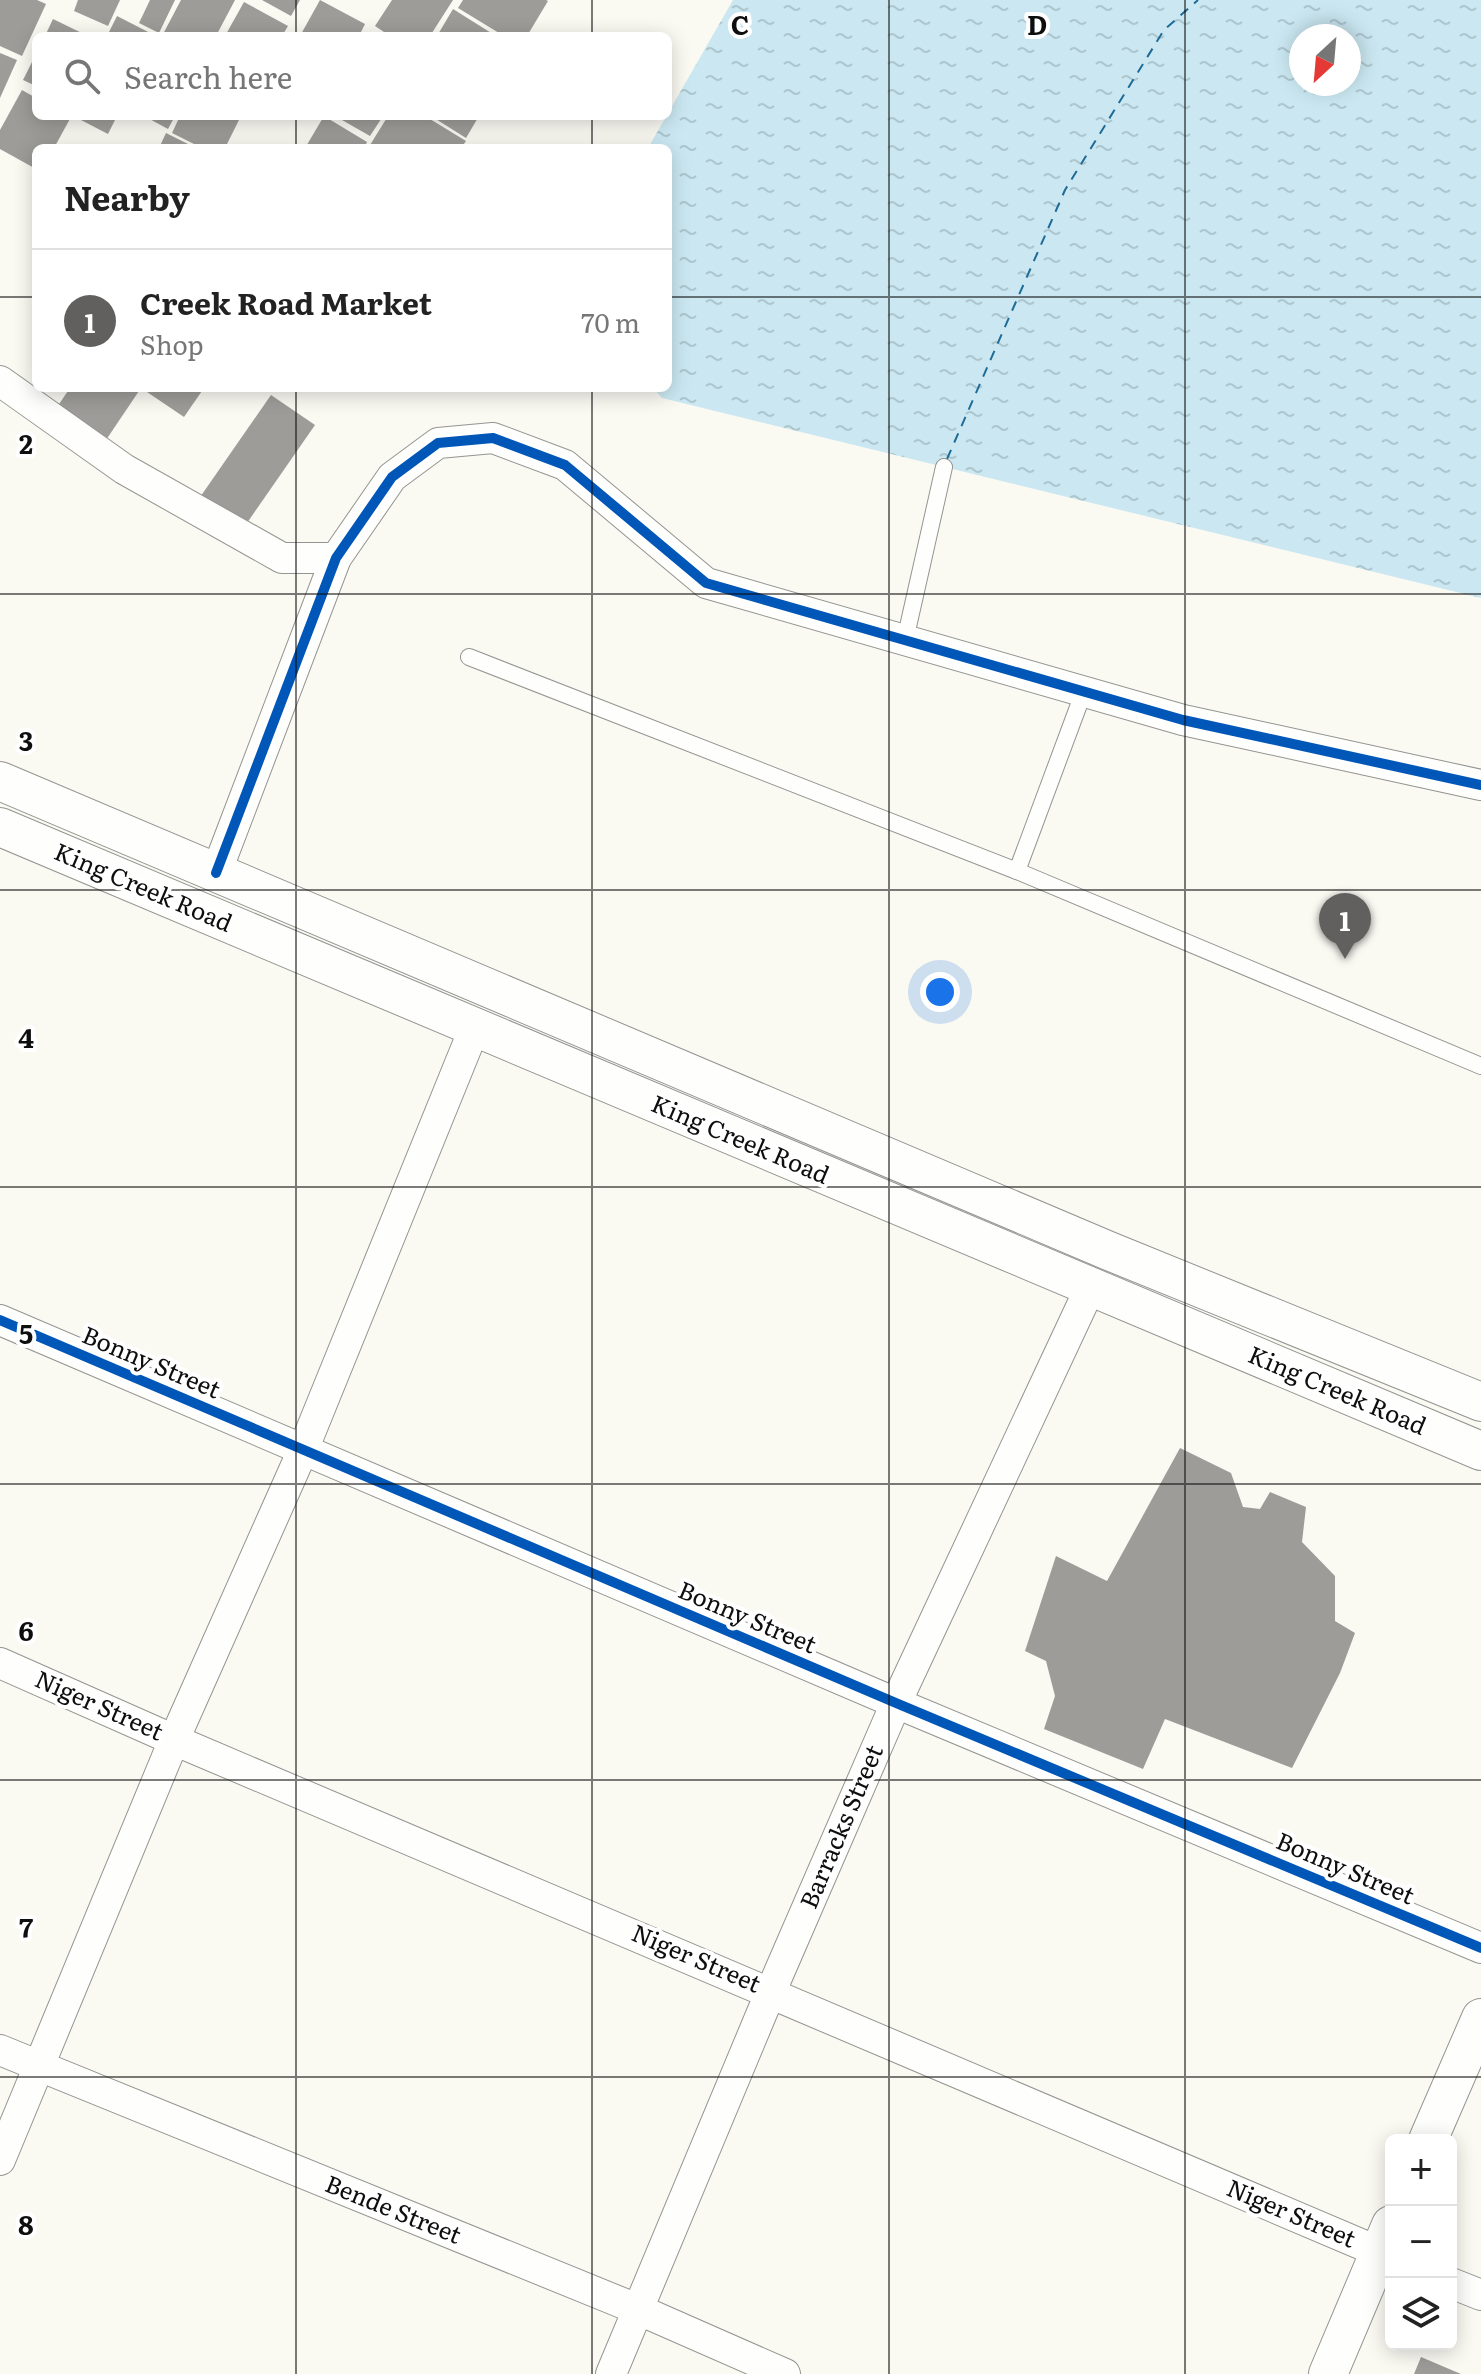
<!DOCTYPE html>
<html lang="en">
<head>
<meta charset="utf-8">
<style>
	:root { --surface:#fff; --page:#f2f2f2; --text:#222; --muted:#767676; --line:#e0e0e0; --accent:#61605e }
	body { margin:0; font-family:Literata,serif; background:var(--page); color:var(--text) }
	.controls { position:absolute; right:24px; bottom:24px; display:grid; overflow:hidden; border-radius:12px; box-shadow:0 4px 20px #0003 }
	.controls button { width:72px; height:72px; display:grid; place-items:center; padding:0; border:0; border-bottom:2px solid var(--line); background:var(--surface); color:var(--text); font:40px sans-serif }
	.compass { position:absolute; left:1289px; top:24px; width:72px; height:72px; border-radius:50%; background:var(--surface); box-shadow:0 4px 20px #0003; rotate:206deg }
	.you { position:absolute; left:940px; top:992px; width:28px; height:28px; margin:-20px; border:6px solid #fff; border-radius:50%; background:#1a73e8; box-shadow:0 0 0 12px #1a73e833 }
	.badge { display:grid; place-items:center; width:52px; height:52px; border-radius:50%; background:var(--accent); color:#fff; font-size:26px; font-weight:700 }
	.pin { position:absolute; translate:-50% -66px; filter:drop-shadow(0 2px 4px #0008) }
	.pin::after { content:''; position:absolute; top:42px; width:28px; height:24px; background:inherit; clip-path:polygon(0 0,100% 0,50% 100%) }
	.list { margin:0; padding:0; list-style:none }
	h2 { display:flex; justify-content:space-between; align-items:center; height:104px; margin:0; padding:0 32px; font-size:34px }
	h2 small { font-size:26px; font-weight:400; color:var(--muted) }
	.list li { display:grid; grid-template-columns:52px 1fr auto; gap:24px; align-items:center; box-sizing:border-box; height:144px; padding:0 32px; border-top:2px solid var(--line) }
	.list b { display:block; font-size:30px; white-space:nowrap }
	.list p { margin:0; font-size:26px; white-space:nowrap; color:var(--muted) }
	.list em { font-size:26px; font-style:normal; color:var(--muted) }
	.icon { flex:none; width:44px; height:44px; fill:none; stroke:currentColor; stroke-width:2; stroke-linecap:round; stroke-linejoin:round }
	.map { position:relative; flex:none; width:1481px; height:2374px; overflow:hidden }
	.search { position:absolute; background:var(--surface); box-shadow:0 4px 20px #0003; left:32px; top:32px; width:640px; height:88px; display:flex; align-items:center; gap:20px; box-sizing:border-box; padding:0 28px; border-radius:12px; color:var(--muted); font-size:30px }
	.panel { position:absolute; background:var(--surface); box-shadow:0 4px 20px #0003; left:32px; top:144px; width:640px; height:248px; border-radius:12px }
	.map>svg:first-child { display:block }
</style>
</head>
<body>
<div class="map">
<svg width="1481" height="2374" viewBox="0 0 1481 2374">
	<defs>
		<pattern id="water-ripples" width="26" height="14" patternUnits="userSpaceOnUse" patternTransform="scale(2)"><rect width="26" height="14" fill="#cbe8f2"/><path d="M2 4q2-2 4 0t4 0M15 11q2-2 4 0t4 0" fill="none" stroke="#adc6ce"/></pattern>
	</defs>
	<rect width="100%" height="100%" fill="#faf9f2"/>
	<path fill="url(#water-ripples)" fill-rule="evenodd" d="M733,0h748v598l-819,-200 -9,-10h15v-240h-20zM1301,36h48v48h-48z"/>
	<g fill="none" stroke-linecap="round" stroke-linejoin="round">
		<polyline stroke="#1f6b97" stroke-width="2" stroke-dasharray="10 8" stroke-linecap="butt" points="947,459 1065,190 1164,30 1198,0"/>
	</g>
	<g fill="#9e9c98">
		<polygon points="0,0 37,0 46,4 22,56 0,46"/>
		<polygon points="78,0 120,0 108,26 74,11"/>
		<polygon points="150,0 175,0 159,33 139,23"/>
		<polygon points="181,0 235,0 216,36 162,36"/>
		<polygon points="262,0 300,0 291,16"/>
		<polygon points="320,0 365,24 359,36 300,36"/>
		<polygon points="392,0 453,0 430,36 390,36 375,26"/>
		<polygon points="463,0 546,0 548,1 527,36 504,36 458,8"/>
		<polygon points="244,2 288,26 282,36 225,36"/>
		<polygon points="453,9 496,36 437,36"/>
		<polygon points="117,16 156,36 107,36"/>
		<polygon points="53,19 88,36 45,36"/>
		<polygon points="0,53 17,60 0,98"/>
		<polygon points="36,54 36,86 23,80"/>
		<polygon points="22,90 36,98 36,116 71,117 54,148 36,148 36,169 0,149 0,130"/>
		<polygon points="81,116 117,116 108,134 79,119"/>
		<polygon points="144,116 175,116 168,129"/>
		<polygon points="180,116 241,116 225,148 202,148 172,133"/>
		<polygon points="324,116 367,142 364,148 305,148"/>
		<polygon points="335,116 383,116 370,136"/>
		<polygon points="388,116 425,116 466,141 461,148 374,148 370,145"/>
		<polygon points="431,116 479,116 466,138"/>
		<polygon points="166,133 196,148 159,148"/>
		<polygon points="70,388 141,388 106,440 57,407"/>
		<polygon points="150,388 204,388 184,417 147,392"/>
		<polygon points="271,395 315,425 240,533 196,503"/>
		<polygon points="1180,1448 1231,1473 1243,1507 1260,1509 1270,1492 1306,1507 1302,1542 1335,1576 1335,1621 1355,1633 1340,1673 1292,1768 1165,1719 1143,1769 1044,1729 1055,1696 1046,1661 1025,1651 1056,1556 1107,1581"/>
		<polygon points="1421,2357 1461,2374 1414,2374"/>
	</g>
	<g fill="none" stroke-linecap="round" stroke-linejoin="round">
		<g stroke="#949491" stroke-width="18">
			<g id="service">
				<polyline points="905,640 944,467"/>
				<polyline points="469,657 1017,871 1084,691"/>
				<polyline points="1017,871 1481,1066"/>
			</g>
		</g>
		<g stroke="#949491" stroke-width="32">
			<g id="minor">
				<polyline points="0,381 124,469 282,558 336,558"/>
				<polyline points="216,873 336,558 392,477 438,443 493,438 565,465 706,583 1183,720 1481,785"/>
				<polyline points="0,1320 896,1703 1481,1948"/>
				<polyline points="0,1663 174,1740 1391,2257"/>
				<polyline points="0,2050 637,2309 785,2374"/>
				<polyline points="0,2160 174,1740 303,1450 474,1029"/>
				<polyline points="1451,2283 1481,2295"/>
				<polyline points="611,2374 771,1991 896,1703 1090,1288"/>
			</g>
		</g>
		<g stroke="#949491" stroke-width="40">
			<g id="tertiary">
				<polyline points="0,781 1109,1251 1481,1402"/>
				<polyline points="0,827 1481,1451"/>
				<polyline points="1428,2140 1481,2018"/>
				<polyline points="1328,2374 1391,2225"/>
			</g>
		</g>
		<use href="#service" stroke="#fefefd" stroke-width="16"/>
		<use href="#minor" stroke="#fefefd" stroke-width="30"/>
		<use href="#tertiary" stroke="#fefefd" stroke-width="38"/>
		<g stroke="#fff" stroke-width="15">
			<g id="cycleway">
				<polyline points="216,873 336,558 392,477 438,443 493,438 565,465 706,583 1183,720 1481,785"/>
				<polyline points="0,1320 896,1703 1481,1948"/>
			</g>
		</g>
		<use href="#cycleway" stroke="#0057b8" stroke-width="10"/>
	</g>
	<path fill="none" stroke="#0e0e0e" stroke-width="2" stroke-opacity="0.55" d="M296,0v36M592,0v36M889,0v2374M1185,0v2374M296,116v32M592,116v32M0,297h36M668,297h813M296,388v1986M592,388v1986M0,594h1481M0,890h1481M0,1187h1481M0,1484h1481M0,1780h1481M0,2077h1481"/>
	<g text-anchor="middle" stroke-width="8" stroke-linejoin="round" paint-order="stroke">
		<g font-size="24" fill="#0e0e0e" stroke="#fff">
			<text transform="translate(143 888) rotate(23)" y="8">King Creek Road</text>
			<text transform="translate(740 1140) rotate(23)" y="8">King Creek Road</text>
			<text transform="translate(151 1363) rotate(23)" y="8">Bonny Street</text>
			<text transform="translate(1337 1391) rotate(23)" y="8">King Creek Road</text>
			<text transform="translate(747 1618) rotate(23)" y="8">Bonny Street</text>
			<text transform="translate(99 1706) rotate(24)" y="8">Niger Street</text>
			<text transform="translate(842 1827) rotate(-67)" y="8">Barracks Street</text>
			<text transform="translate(1345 1869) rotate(23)" y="8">Bonny Street</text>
			<text transform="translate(696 1959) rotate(23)" y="8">Niger Street</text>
			<text transform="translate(393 2210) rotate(22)" y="8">Bende Street</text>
			<text transform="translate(1291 2214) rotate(23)" y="8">Niger Street</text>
		</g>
	</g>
	<g font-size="26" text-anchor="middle" font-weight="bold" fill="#0e0e0e" stroke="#fff" stroke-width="8" stroke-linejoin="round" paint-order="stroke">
		<text x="740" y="35">C</text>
		<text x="1037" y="35">D</text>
		<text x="26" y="454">2</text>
		<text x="26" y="751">3</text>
		<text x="26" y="1048">4</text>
		<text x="26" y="1344">5</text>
		<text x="26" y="1641">6</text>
		<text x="26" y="1938">7</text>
		<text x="26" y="2235">8</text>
	</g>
</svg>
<div class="controls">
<button>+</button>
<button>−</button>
<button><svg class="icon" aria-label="layers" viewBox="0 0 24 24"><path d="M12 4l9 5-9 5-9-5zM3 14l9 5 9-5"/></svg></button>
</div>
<svg class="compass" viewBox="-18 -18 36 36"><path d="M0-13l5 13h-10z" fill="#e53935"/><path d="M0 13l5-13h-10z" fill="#767676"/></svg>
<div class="you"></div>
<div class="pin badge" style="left:1345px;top:959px">1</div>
<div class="search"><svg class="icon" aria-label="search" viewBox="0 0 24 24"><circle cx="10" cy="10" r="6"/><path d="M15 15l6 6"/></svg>Search here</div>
<section class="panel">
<h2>Nearby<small></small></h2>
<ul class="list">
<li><span class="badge">1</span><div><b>Creek Road Market</b><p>Shop</p></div><em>70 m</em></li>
</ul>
</section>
</div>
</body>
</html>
